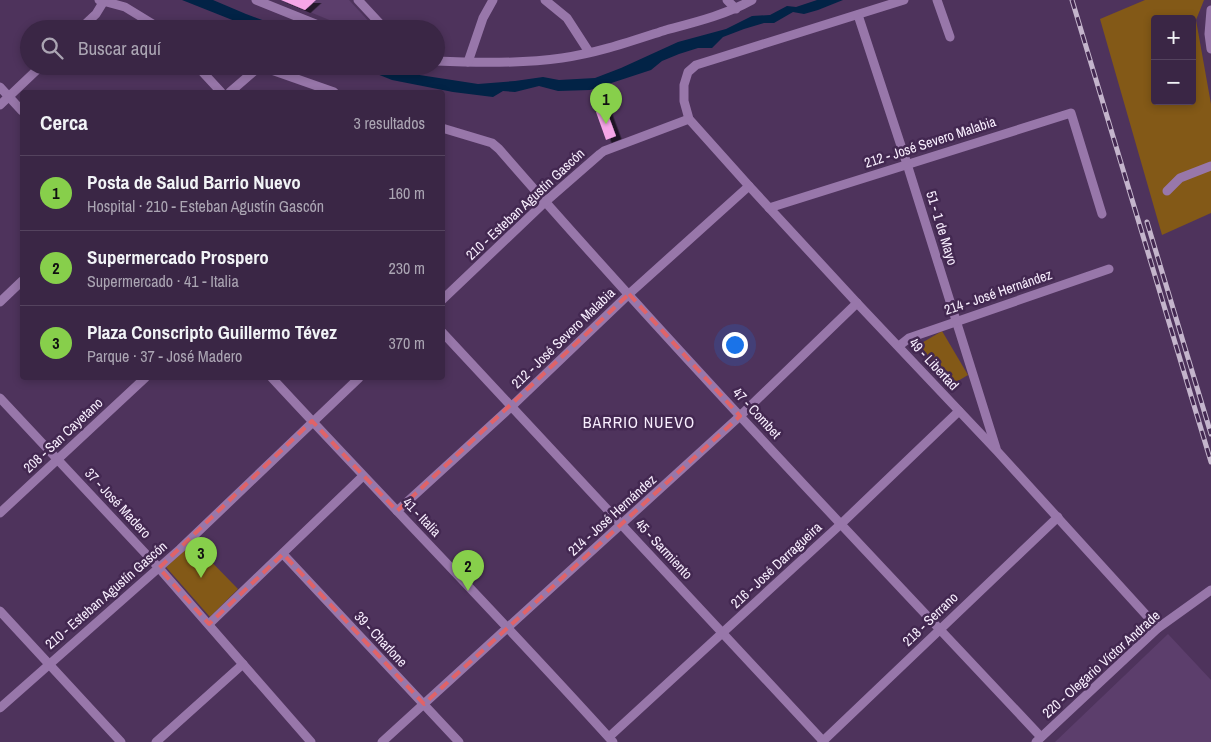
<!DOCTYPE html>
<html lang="es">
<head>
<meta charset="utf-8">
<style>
	:root { --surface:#3a2645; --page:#453250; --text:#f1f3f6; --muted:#aba5b3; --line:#54435e; --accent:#87cf4b }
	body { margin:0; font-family:"Archivo Narrow",sans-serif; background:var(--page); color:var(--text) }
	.controls { position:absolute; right:15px; top:15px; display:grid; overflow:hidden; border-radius:5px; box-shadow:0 2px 8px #0003 }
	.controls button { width:45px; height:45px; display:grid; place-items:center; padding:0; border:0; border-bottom:1px solid var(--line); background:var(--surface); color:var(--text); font:25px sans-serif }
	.you { position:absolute; left:734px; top:344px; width:18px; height:18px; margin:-12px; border:4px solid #fff; border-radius:50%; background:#1a73e8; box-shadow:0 0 0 8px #1a73e833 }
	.badge { display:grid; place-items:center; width:32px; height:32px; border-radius:50%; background:var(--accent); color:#111; font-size:16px; font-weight:700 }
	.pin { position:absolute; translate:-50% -41px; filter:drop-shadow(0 1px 2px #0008) }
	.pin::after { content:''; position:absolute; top:26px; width:18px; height:15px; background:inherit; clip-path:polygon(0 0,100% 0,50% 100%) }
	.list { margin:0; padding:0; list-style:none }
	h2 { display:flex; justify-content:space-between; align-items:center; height:65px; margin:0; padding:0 20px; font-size:21px }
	h2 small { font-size:16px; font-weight:400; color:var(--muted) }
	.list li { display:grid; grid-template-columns:32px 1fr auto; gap:15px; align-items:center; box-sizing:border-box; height:75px; padding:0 20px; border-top:1px solid var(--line) }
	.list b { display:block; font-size:19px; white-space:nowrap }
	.list p { margin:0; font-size:16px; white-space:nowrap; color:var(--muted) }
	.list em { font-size:16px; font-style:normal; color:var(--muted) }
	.icon { flex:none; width:28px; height:28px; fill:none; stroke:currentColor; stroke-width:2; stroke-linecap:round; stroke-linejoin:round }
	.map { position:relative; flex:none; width:1211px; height:742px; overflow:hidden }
	.search { position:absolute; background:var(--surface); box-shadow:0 2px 8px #0003; left:20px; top:20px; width:425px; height:55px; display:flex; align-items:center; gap:12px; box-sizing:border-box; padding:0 18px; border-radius:28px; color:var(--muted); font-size:19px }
	.panel { position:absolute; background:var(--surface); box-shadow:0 2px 8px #0003; left:20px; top:90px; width:425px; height:290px; border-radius:5px }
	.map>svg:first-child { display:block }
</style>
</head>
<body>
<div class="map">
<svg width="1211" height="742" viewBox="0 0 1211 742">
	<defs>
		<filter id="shadow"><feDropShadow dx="5.5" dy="3" stdDeviation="0" flood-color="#0009"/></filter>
	</defs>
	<rect width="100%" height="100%" fill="#4e335c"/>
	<g fill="#5c3e6c">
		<polygon points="281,0 349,0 374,27 373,29 351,29"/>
		<polygon points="1168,634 1211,680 1211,742 1055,742"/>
	</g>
	<g fill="#835917" fill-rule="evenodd">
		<path d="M1145,0h59l-8,20 15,84v109l-49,22 -62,-216zM1155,19h37v82h-37z"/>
		<polygon points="942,331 968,375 946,388 920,344"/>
		<polygon points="193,543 238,589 210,617 166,567"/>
	</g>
	<g fill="#022346">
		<polygon points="182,0 213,0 246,14 287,29 255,29"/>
		<polygon points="817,0 843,0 818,10 804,14 793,12 774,23 764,23 744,29 723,37 712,48 698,48 679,54 662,61 651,70 590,90 558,91 539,86 515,92 503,91 493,97 453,92 392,80 357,66 377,66 400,72 478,84 515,81 543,77 559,80 595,78 621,68 678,42 726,29 752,16 770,15 787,6 796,7"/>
	</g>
	<g fill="#f6a6e8" filter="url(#shadow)">
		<polygon points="281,0 316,0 305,10"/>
		<polygon points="606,109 616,136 606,140 596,112"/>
	</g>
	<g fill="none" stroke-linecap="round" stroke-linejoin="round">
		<g stroke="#9877aa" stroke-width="9">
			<polyline points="99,0 125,7 161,29"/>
			<polyline points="256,0 328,29"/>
			<polyline points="358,0 385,29"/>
			<polyline points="545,0 567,18 589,52"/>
			<polyline points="727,0 736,9"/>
			<polyline points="904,0 696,65 688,72 684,85 684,101 689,119 749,186 857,303 997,451 1158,628"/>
			<polyline points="937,0 950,37"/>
			<polyline points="1211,10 1209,34 1211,49"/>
			<polyline points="858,15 907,164 996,448"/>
			<polyline points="80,29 96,14 104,1"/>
			<path d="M436,61c42,2 85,3 126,-3 36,-5 70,-17 104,-28 30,-8 59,-15 86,-30"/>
			<polyline points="468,62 483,18 493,0"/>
			<polyline points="197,66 221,92"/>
			<polyline points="260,66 334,92"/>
			<polyline points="0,87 22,111"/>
			<polyline points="230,92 260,66"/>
			<polyline points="0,105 41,66"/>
			<path d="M442,128l50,15 7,6c175,201 360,394 542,588"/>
			<polyline points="1167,191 1180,178 1211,166"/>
			<polyline points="769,208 1071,113 1102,214"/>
			<polyline points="442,300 545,202 600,154 604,151 689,119"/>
			<polyline points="0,302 22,281"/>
			<polyline points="442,332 824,742"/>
			<polyline points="899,346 909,338 1109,269"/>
			<path d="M272,378c113,122 230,241 341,364"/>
			<polyline points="0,398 159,568 311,742"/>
			<polyline points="397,511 512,406 629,294 749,186"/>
			<polyline points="0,513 145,378"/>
			<polyline points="283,554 459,742"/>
			<polyline points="0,611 121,742"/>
			<polyline points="209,624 363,476"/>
			<polyline points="0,708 180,549 359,378"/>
			<polyline points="609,737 842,523 959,411"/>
			<polyline points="156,742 243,664"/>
			<polyline points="382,742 740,416 857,303"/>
			<polyline points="822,742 1058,517"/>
			<polyline points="1036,742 1158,628 1211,590"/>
		</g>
		<g stroke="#c4b5cc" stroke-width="5">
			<g id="rail">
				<polyline points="1072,0 1211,462"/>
				<polyline points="1147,222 1211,434"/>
			</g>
		</g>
		<use href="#rail" stroke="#432851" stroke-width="3" stroke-dasharray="9" stroke-linecap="butt"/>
	</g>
	<path fill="none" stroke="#e06368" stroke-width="4" stroke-dasharray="10 6" stroke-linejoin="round" d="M629,294l111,122 -316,288 -141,-150 -74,70 -50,-56 153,-147 85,90z"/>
	<g text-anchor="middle" stroke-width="5" stroke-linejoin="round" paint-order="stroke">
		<g font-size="14" fill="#f8eefe" stroke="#432851">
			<text transform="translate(930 142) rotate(-18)" y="5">212 - José Severo Malabia</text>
			<text transform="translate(525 204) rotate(-43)" y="5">210 - Esteban Agustín Gascón</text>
			<text transform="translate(942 228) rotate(73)" y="5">51 - 1 de Mayo</text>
			<text transform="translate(998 292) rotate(-19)" y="5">214 - José Hernández</text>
			<text transform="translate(563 338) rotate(-44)" y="5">212 - José Severo Malabia</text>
			<text transform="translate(934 364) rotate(47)" y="5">49 - Libertad</text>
			<text transform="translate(757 413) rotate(47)" y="5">47 - Combet</text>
			<text transform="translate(63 435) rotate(-43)" y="5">208 - San Cayetano</text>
			<text transform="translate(118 503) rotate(47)" y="5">37 - José Madero</text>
			<text transform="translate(612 515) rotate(-42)" y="5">214 - José Hernández</text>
			<text transform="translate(422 517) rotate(46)" y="5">41 - Italia</text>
			<text transform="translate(664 549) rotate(47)" y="5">45 - Sarmiento</text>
			<text transform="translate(776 565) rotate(-43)" y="5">216 - José Darragueira</text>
			<text transform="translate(106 595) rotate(-41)" y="5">210 - Esteban Agustín Gascón</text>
			<text transform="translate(930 619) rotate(-44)" y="5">218 - Serrano</text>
			<text transform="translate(381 639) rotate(47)" y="5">39 - Charlone</text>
			<text transform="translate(1101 664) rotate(-42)" y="5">220 - Olegario Víctor Andrade</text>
		</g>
		<g font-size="16" letter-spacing="1" fill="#f8eefe" stroke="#432851">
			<text x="639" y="428">BARRIO NUEVO</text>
		</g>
	</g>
</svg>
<div class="controls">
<button>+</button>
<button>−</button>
</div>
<div class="you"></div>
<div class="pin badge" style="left:606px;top:124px">1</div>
<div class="pin badge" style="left:468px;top:591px">2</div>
<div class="pin badge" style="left:201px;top:578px">3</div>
<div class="search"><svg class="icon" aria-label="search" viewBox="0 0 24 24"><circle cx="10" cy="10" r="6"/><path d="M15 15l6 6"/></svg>Buscar aquí</div>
<section class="panel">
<h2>Cerca<small>3 resultados</small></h2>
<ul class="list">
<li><span class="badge">1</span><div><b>Posta de Salud Barrio Nuevo</b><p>Hospital · 210 - Esteban Agustín Gascón</p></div><em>160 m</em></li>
<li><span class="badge">2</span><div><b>Supermercado Prospero</b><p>Supermercado · 41 - Italia</p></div><em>230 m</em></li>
<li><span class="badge">3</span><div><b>Plaza Conscripto Guillermo Tévez</b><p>Parque · 37 - José Madero</p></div><em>370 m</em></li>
</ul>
</section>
</div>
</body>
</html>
